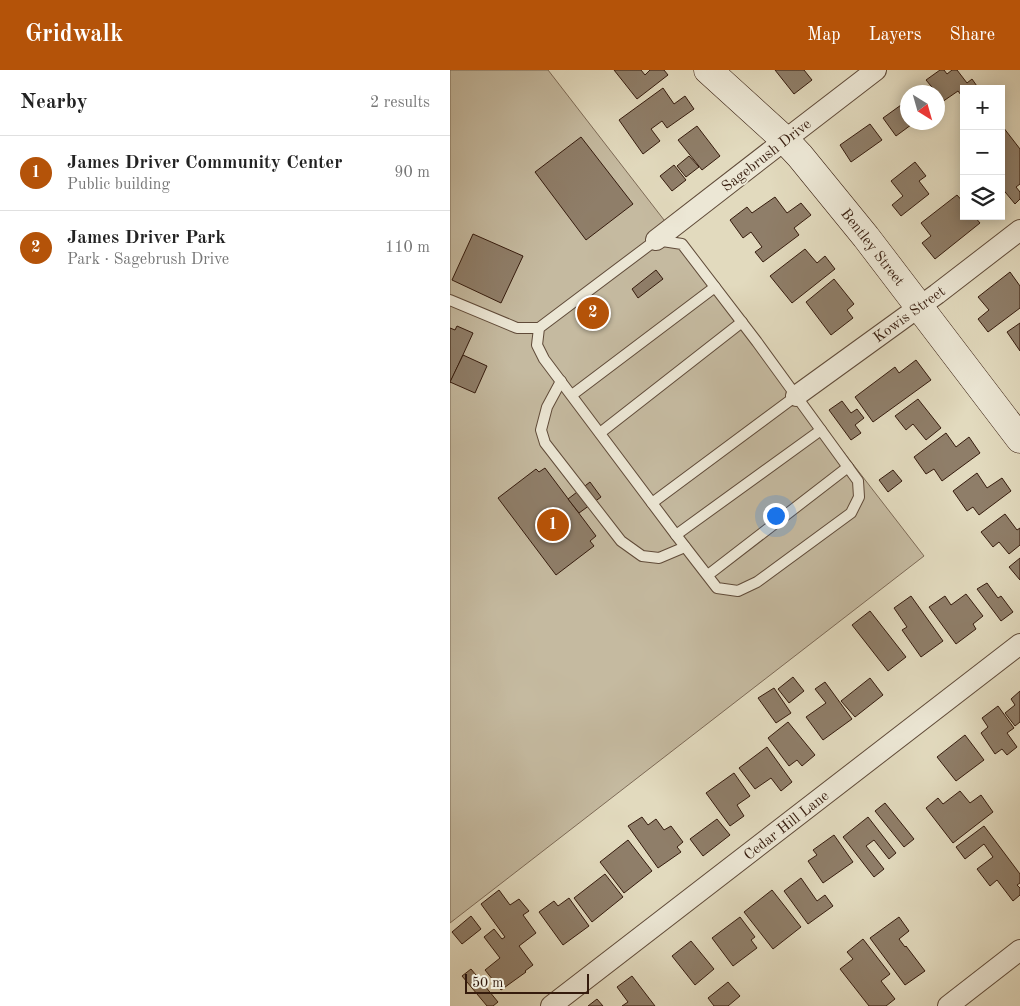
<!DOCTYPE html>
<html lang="en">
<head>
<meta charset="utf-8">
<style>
	:root { --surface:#fff; --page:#f6f6f6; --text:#222; --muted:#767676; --line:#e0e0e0; --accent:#b45309 }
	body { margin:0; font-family:"Old Standard TT",serif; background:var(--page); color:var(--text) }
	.controls { position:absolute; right:15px; top:15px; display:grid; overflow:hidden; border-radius:0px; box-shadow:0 2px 12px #0003 }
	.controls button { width:45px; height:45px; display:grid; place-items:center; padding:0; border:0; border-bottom:1px solid var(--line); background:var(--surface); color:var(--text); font:25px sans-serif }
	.compass { position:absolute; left:450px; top:15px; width:45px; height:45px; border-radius:50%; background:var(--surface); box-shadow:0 2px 12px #0003; rotate:143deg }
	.scale { position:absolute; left:15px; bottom:12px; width:124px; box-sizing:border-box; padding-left:5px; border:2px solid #351b0d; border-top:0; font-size:14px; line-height:18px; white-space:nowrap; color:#351b0d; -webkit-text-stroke:4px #ece7d5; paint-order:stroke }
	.you { position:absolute; left:325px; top:445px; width:18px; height:18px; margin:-12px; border:4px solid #fff; border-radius:50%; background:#1a73e8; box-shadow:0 0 0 8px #1a73e833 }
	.badge { display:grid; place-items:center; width:32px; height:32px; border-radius:50%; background:var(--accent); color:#fff; font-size:16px; font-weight:700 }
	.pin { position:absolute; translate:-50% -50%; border:2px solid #fff; box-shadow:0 1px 5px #0006 }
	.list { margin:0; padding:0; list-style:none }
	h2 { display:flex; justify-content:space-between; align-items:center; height:65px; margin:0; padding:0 20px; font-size:21px }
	h2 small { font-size:16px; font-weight:400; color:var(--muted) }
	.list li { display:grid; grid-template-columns:32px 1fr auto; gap:15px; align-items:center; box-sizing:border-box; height:75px; padding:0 20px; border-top:1px solid var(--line) }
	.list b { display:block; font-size:19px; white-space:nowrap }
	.list p { margin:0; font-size:16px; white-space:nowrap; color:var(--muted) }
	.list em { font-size:16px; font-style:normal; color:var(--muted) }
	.icon { flex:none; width:28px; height:28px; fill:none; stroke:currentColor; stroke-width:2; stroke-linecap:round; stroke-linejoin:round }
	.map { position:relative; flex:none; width:570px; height:936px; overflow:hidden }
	header { display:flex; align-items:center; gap:30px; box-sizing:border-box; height:70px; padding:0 25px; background:var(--accent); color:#fff }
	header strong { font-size:24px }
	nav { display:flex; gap:28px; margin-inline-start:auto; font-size:18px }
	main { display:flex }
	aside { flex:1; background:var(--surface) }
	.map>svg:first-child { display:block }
</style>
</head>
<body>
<header>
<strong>Gridwalk</strong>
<nav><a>Map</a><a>Layers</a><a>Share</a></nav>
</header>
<main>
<aside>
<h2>Nearby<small>2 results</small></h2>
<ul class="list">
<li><span class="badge">1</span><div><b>James Driver Community Center</b><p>Public building</p></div><em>90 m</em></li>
<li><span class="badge">2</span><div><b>James Driver Park</b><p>Park · Sagebrush Drive</p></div><em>110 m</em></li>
</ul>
</aside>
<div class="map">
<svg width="570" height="936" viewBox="0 0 570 936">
	<rect width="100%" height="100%" fill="#e2dabe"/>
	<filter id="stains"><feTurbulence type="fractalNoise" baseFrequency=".004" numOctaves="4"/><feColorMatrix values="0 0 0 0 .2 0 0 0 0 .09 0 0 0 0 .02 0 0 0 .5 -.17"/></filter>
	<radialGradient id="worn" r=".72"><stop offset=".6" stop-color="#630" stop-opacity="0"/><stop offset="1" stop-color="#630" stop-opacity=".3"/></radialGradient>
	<polygon fill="#c5baa0" stroke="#7d6a56" points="0,0 98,0 474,486 0,853"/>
	<g fill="#8f7e69" stroke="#351b0d">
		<polygon points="164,0 191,0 195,5 200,0 214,0 218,5 187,29"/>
		<polygon points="325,0 354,0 362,10 344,24"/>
		<polygon points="490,0 494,0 497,4 502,0 507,0 517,13 522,9 529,19 514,19 514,29 508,21 492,32 488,25 488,22 486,22 476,10"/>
		<polygon points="213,18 224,34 235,26 244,39 217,58 212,51 201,59 210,71 193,84 169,50"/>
		<polygon points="458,30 458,52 465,52 446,66 433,48"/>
		<polygon points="420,54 432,70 401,92 390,75"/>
		<polygon points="247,56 270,86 252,100 228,70"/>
		<polygon points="553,57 570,79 570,114 566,117 570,122 570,129 565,134 551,117 551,59"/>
		<polygon points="131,67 183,134 136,170 85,102"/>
		<polygon points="239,86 249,97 236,107 227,96"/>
		<polygon points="465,92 476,106 469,111 479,124 451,146 442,135 453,126 441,111"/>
		<polygon points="224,95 236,110 222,121 210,106"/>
		<polygon points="507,125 514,133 514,146 524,146 530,153 485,189 472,173 481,166 471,153"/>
		<polygon points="325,127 337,143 351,133 361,145 344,158 349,165 313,192 305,182 312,177 301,162 293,168 280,150 297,137 302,143"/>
		<polygon points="23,164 73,186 51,233 2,210"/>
		<polygon points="355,179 367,193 375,186 385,199 342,233 320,206"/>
		<polygon points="206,200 213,209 188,228 182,219"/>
		<polygon points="560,202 570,216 570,238 538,262 528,249 539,240 528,227"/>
		<polygon points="384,209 404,234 397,240 403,248 381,265 356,232"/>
		<polygon points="570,253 570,281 557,262"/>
		<polygon points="7,256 23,263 0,313 0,258 5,260"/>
		<polygon points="13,285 37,296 25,323 0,312"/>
		<polygon points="466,290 481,310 423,352 405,327 445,297 449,303"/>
		<polygon points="468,329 491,358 476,370 463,354 456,360 445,346"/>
		<polygon points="392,331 401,343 407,339 414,348 405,355 411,363 401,370 379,340"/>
		<polygon points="496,363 506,377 519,367 530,383 492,411 484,399 476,404 464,387"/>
		<polygon points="95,398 146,466 140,471 144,476 106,505 48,428 86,399 89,402"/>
		<polygon points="443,400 452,411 438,422 429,410"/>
		<polygon points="527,403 537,418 552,408 561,421 529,445 523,437 517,441 503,421"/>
		<polygon points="140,412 151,427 129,443 118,429"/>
		<polygon points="555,444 567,460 570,458 570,475 559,484 549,472 543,477 531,462"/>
		<polygon points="570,488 570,510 559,497"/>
		<polygon points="537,513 548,528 551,526 563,542 551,551 527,519"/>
		<polygon points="516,524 533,546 523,554 526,559 506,574 479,537 495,526 501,535"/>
		<polygon points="461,526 493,571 471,587 452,560 457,557 444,538"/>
		<polygon points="420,541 456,587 438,601 402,555"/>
		<polygon points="343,607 354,621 339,633 328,619"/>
		<polygon points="420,608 433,625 405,647 391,631"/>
		<polygon points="375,612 402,649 373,670 356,647 376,633 365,619"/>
		<polygon points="324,618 341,643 326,653 308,628"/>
		<polygon points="570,621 570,652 565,656 555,643 565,635 561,629"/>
		<polygon points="548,636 564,658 557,663 567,677 557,685 552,679 545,684 531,663 538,657 532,648"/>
		<polygon points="338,652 365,685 352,696 347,690 339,696 318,668"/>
		<polygon points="515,665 534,690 506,711 487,687"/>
		<polygon points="317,677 342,712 331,721 321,708 305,719 289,698"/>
		<polygon points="284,703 300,726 287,735 294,746 280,756 256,723"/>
		<polygon points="510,721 520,733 531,725 543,742 503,773 476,738 488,728 493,734"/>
		<polygon points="435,733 464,769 454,777 425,741"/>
		<polygon points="192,747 198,755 206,749 214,760 221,756 233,772 227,777 231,782 208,798 178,756"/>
		<polygon points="418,747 446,783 439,789 424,770 416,776 434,799 424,807 393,767"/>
		<polygon points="267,749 280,765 253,786 240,769"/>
		<polygon points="534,756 570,804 570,813 567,815 570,818 570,825 563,831 547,810 540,816 527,799 543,787 534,774 515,789 506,777"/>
		<polygon points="384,765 403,792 373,813 358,791 367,785 363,780"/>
		<polygon points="178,770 202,801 174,823 150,792"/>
		<polygon points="155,804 173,827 142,852 124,828"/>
		<polygon points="351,808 367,831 375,825 383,836 358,854 334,821"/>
		<polygon points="49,820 60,835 69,829 79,841 73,845 86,863 69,876 83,895 75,901 76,902 51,920 35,900 50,888 34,867 44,859 52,869 55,867 31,834"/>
		<polygon points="322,820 351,857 323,879 294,842"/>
		<polygon points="119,828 139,856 113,875 89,842 104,831 108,836"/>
		<polygon points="21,846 31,859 12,874 2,862"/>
		<polygon points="290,847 305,867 301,870 307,878 283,896 262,868"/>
		<polygon points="449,847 459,861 449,869 455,877 456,876 475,901 455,915 420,868"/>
		<polygon points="413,869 440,904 431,911 445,929 436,936 419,936 390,899 403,889 397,882"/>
		<polygon points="241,871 264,899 245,915 222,886"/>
		<polygon points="21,899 48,932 43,936 37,936 12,906"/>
		<polygon points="182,906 205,936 172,936 178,932 167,917"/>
		<polygon points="278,912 290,926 278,936 264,936 258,928"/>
		<polygon points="147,929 153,936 138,936"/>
	</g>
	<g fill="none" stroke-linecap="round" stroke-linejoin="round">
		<g stroke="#604b39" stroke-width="12">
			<g id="lane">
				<polygon points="206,170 232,174 307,272 408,411 409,427 401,443 307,512 288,521 267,518 226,465 94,289 87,275 89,258"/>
				<polyline points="0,230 67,258 89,258"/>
				<polyline points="111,311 97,337 91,360 95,373 171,471 192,486 209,488 235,477"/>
				<polyline points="122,325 265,217"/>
				<polyline points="150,363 292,252"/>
				<polyline points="202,433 346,326"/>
				<polyline points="226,465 371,360"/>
				<polyline points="258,505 398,397"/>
			</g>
		</g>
		<g stroke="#604b39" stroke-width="22">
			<g id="street">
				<polyline points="206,170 335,70 426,0"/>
				<polyline points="346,326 487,224 570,160"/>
				<polyline points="101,936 570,574"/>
				<polyline points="498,936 570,880"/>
			</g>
		</g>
		<g stroke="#351b0d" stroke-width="29">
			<polyline id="secondary" points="258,0 335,70 350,86 416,167 570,369"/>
		</g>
		<use href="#lane" stroke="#ece7d5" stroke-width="10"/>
		<use href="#street" stroke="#ece7d5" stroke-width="20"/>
		<use href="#secondary" stroke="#ece7d5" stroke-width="28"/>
	</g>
	<g text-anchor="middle" stroke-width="4" stroke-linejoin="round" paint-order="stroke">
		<g font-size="15" fill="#351b0d" stroke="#ece7d5">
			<text transform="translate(316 85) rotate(-38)" y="5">Sagebrush Drive</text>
			<text transform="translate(423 177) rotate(52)" y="5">Bentley Street</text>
			<text transform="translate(459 244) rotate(-36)" y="5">Kowis Street</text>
			<text transform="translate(336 755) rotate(-38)" y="5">Cedar Hill Lane</text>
		</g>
	</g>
	<rect width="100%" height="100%" filter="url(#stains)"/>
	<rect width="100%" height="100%" fill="url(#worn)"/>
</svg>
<div class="controls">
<button>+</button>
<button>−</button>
<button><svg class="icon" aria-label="layers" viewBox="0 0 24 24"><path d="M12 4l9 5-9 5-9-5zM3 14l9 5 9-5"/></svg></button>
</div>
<svg class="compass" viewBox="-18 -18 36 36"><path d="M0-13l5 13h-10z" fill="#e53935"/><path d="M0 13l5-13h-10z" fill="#767676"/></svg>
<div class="scale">50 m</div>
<div class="you"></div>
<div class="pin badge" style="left:103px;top:455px">1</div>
<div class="pin badge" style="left:143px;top:243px">2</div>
</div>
</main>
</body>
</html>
